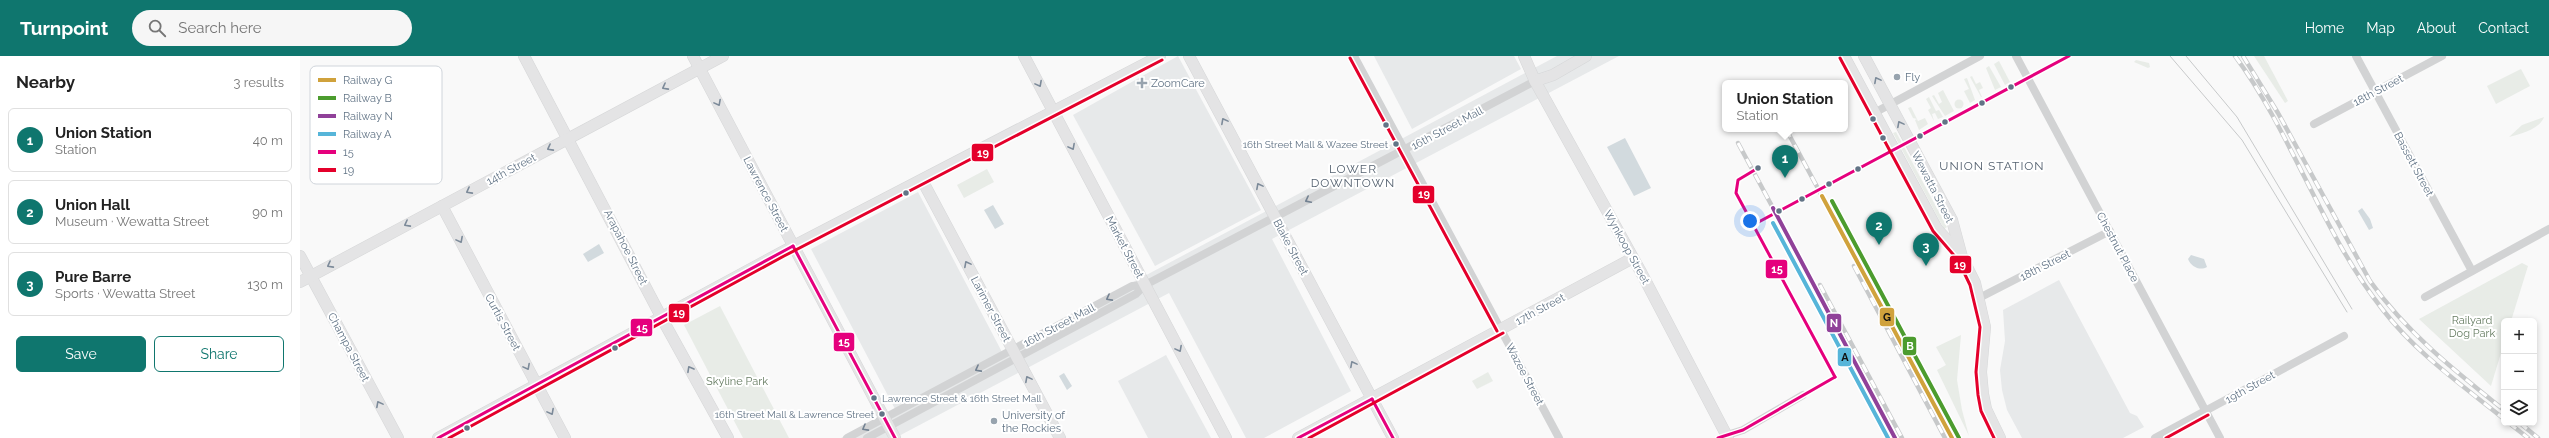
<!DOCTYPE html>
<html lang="en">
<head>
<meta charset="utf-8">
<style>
	:root { --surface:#fff; --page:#f6f6f6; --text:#222; --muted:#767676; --line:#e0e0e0; --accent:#0f766e }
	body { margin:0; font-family:Raleway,sans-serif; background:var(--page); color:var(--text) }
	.controls { position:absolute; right:12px; bottom:12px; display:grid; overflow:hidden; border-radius:6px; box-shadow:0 2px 6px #0003 }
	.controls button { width:36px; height:36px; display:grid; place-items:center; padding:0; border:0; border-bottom:1px solid var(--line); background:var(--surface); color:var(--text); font:20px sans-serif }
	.you { position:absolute; left:1450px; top:165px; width:14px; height:14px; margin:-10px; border:3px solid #fff; border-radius:50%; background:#1a73e8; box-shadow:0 0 0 6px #1a73e833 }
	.badge { display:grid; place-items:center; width:26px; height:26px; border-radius:50%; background:var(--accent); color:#fff; font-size:13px; font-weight:700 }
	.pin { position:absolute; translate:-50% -33px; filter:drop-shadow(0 1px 2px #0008) }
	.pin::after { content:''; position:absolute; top:21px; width:14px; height:12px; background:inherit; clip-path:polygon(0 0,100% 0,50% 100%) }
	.popup { position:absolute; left:1422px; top:24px; width:126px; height:52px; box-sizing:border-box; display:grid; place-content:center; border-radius:6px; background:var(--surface); filter:drop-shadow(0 1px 3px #0005); font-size:13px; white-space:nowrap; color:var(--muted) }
	.popup b { font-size:15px; color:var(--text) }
	.popup::after { content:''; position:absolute; left:50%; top:100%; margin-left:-8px; border:8px solid transparent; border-top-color:var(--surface) }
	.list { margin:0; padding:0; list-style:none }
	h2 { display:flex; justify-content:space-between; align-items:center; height:52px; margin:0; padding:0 16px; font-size:17px }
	h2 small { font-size:13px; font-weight:400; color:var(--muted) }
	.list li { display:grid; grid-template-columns:26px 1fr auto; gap:12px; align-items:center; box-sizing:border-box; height:64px; margin:0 8px 8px; padding:0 8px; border:1px solid var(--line); border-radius:6px }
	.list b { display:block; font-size:15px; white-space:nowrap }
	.list p { margin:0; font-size:13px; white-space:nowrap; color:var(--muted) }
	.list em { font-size:13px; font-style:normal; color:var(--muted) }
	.actions { display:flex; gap:8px; padding:12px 16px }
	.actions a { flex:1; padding:9px 0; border:1px solid var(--accent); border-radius:6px; text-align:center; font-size:14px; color:var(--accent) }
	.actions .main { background:var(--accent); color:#fff }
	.icon { flex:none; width:22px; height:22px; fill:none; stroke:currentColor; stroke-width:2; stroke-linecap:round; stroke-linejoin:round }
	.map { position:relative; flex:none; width:2249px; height:382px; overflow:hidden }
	header { display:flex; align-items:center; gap:24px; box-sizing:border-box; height:56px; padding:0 20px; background:var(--accent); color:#fff }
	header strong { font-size:19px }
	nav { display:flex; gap:22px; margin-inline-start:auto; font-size:14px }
	.search { width:280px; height:36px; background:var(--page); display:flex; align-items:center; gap:10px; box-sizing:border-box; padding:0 14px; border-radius:22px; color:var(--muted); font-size:15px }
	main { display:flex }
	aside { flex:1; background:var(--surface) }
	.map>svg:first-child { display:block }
</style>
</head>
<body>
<header>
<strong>Turnpoint</strong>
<div class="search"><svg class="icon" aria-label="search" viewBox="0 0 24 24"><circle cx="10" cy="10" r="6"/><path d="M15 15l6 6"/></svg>Search here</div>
<nav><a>Home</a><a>Map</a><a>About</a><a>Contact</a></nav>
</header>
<main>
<aside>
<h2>Nearby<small>3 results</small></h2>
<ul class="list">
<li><span class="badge">1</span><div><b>Union Station</b><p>Station</p></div><em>40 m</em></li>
<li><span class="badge">2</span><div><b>Union Hall</b><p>Museum · Wewatta Street</p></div><em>90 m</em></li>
<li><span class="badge">3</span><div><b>Pure Barre</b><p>Sports · Wewatta Street</p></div><em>130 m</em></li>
</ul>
<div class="actions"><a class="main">Save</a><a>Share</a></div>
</aside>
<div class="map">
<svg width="2249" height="382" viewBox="0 0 2249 382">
	<rect width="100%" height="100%" fill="#f9f9f9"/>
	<g fill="#e7e9ea">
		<polygon points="878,0 961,154 855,210 773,59"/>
		<polygon points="1074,0 1214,0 1221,13 1112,73"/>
		<polygon points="1257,0 1319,0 972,183 1051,335 964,382 946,382 869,237 595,382 541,382 660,319 595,353 511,193 618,136 702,296"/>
		<polygon points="1759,224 1830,357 1837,360 1844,371 1823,382 1722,382 1707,354 1702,334 1700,314 1705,285 1703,254"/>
		<polygon points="866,299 911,382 848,382 818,325"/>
	</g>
	<g fill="#e8ece7">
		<polygon points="1954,0 1964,0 1988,45 1985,47"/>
		<polygon points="1836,4 1849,7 1850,11 1848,12 1834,6"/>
		<polygon points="1699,5 1710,26 1705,29 1694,8"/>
		<polygon points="1689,10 1701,31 1695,34 1686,12"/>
		<polygon points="2221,13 2230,30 2196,48 2187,30"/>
		<polygon points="1672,20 1676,28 1680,26 1683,32 1679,34 1682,41 1681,41 1670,21"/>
		<polygon points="1667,22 1675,44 1670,47 1664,35 1669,33 1664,23"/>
		<polygon points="1643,34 1654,55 1645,60 1632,40 1634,39 1639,48 1642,46 1638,37"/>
		<polygon points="1629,41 1636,55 1639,54 1643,61 1638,63 1635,57 1632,58 1634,65 1628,54 1631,52 1626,43"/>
		<circle cx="1659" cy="48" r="4.5"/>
		<polygon points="1611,51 1618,65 1625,62 1628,68 1619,74 1615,64 1617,63 1613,62 1608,52"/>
		<path d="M2244,61c-4,12 -24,17 -35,20l13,-12z"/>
		<polygon points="1596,76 1647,171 1644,173 1593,77"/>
		<polygon points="687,113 694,126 664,142 657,129"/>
		<polygon points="2222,207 2228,210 2211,265 2204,265 2204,287 2191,330 2119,263"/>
		<polygon points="420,250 489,382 443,382 384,269"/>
		<polygon points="1661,279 1657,324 1662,354 1669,380 1637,314 1646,309 1636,291"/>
		<polygon points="1188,316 1193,325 1177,333 1172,325"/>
	</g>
	<g fill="#d2dade">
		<polygon points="1325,82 1351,132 1334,140 1307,91"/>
		<polygon points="693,149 704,168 695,173 684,154"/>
		<polygon points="2062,152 2070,163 2073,172 2069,174 2058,155"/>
		<polygon points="299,188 304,197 288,206 283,198"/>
		<path d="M1891,199l13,4 3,8c-7,4 -16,0 -19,-8z"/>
		<polygon points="764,317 772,330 767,334 759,320"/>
	</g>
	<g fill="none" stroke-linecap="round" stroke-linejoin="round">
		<g stroke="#d6d7d8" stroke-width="12">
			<g id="secondary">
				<polyline points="224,0 365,268 428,382"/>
				<polyline points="393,0 595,382"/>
				<polyline points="724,0 926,382"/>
				<polyline points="889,0 1093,382"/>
				<polyline points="1224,0 1235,25 1342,218 1428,382"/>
				<polyline points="1544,0 1637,173 1661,199"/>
				<polyline points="1564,0 1652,164 1662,201 1675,227 1685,271 1681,316 1683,338 1686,353 1700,382"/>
				<polyline points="1235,25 1253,19 1286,0"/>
				<polyline points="622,124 760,382"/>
				<polyline points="142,150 265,382"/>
				<polyline points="0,200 98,382"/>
				<polyline points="0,226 423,0"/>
				<polyline points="138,382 482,196 860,0"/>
				<polyline points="998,382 1333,202"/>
			</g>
		</g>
		<g stroke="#d2d3d4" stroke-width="8">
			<polyline points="1054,0 1259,382"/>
			<polyline points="1716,0 1920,382"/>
			<polyline points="2056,0 2172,215"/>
			<polyline points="1574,57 1680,0"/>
			<polyline points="2014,68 2142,0"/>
			<polyline points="2125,241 2249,173"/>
			<polyline points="1679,242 1810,175"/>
			<polyline points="1427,379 1443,374 1503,339"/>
			<polyline points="547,382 832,230 845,229 1235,25"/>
			<polyline points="567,382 836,238 845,229"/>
			<polyline points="1855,382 2044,280"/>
		</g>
		<use href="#secondary" stroke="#e4e4e5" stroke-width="11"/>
		<g stroke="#c7c9ca" stroke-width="1">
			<polyline points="1870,0 1942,84 2047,256"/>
			<polyline points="1886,0 1937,61 2052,253"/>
		</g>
		<g stroke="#c7c9ca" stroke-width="4.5">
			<g id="rail">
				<path d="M1935,0c58,79 87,177 148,254 33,43 79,75 121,109"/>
				<path d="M1943,0l35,57 92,168c37,52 85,90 134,129"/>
				<polyline points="1486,73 1522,140"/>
				<polyline points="1438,87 1473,152"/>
				<polyline points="1554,210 1645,382"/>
				<polyline points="1520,229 1602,382"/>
				<polyline points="2209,367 2228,382"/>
				<polyline points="2220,367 2238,382"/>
			</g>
		</g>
		<use href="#rail" stroke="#fff" stroke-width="3" stroke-dasharray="9" stroke-linecap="butt"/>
		<g stroke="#fff" stroke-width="6">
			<g id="bus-1">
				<polyline points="1458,112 1438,124 1436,137 1535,321"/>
				<polyline points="1453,169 1769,0"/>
				<polyline points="493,190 595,382"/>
				<polyline points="1072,343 1093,382"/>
				<polyline points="138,382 493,190"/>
				<polyline points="998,382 1072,343"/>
				<polyline points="1418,382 1443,374 1535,321"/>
			</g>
		</g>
		<g stroke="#fff" stroke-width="6">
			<g id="bus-2">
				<polyline points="1050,2 1197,275"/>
				<polyline points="1540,2 1633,175 1658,204 1670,229 1680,271 1676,316 1678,339 1681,355 1694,382"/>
				<polyline points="149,382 484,200 862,4"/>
				<polyline points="1009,382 1203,277"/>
				<polyline points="1866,382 1908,359"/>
			</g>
		</g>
		<use href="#bus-1" stroke="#e5007d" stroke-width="3"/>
		<use href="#bus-2" stroke="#e4002b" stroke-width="3"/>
		<g stroke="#fff" stroke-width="7">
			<polyline id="rail-1" points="1522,140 1652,382"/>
		</g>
		<g stroke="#fff" stroke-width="7">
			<polyline id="rail-2" points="1532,145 1659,382"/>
		</g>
		<g stroke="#fff" stroke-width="7">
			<polyline id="rail-3" points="1473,152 1595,382"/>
		</g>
		<g stroke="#fff" stroke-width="7">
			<polyline id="rail-4" points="1473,167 1588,382"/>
		</g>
		<use href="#rail-1" stroke="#d0a23c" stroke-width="4"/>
		<use href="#rail-2" stroke="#4c9c2e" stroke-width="4"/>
		<use href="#rail-3" stroke="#904199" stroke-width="4"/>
		<use href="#rail-4" stroke="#56b5d9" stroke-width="4"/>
	</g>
	<defs><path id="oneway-chevron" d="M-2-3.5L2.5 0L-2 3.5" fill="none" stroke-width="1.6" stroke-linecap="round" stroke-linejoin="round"/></defs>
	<g stroke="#7c8a99">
		<use href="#oneway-chevron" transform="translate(1577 24) rotate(-118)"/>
		<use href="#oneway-chevron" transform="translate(739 28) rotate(62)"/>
		<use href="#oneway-chevron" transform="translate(365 31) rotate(152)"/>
		<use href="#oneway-chevron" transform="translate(418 47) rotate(62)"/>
		<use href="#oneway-chevron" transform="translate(924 65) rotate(-118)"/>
		<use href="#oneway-chevron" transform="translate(1600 68) rotate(-118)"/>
		<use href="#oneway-chevron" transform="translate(772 91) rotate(62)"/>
		<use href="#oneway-chevron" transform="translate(250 92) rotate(152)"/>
		<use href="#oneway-chevron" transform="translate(959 130) rotate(-118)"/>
		<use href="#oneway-chevron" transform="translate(169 135) rotate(152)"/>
		<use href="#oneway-chevron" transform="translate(107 168) rotate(152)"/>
		<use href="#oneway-chevron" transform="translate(160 184) rotate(62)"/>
		<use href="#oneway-chevron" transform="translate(667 208) rotate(-118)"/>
		<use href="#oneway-chevron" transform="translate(30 209) rotate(152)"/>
		<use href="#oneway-chevron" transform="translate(879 293) rotate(62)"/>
		<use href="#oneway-chevron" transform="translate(1053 308) rotate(-118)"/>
		<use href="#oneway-chevron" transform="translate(227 311) rotate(62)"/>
		<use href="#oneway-chevron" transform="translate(390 313) rotate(-119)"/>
		<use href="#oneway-chevron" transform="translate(728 323) rotate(-118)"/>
		<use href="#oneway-chevron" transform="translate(79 348) rotate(-118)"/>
		<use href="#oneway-chevron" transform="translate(251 356) rotate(62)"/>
	</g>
	<g stroke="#738292">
		<use href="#oneway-chevron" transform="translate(1008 144) rotate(153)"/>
		<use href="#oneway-chevron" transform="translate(809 242) rotate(152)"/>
		<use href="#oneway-chevron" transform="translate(678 313) rotate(152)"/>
		<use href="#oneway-chevron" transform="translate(565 372) rotate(151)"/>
	</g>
	<g fill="#97a3ae" stroke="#fff" stroke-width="1.5">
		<circle cx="1597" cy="21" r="4"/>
		<path d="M840 21h4v4h4v4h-4v4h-4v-4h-4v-4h4z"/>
		<circle cx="694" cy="365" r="4"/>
	</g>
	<g fill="#627486" stroke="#fff" stroke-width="1.5">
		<circle cx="1711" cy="31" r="3.5"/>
		<circle cx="1682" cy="47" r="3.5"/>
		<circle cx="1573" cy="63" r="3.5"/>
		<circle cx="1645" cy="66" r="3.5"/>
		<circle cx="1086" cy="69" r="3.5"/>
		<circle cx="1620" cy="80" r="3.5"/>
		<circle cx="1583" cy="82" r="3.5"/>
		<circle cx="1096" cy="88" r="3.5"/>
		<circle cx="1458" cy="112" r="3.5"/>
		<circle cx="1558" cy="113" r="3.5"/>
		<circle cx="1529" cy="128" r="3.5"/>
		<circle cx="606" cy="137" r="3.5"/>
		<circle cx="1502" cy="143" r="3.5"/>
		<circle cx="1479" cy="155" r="3.5"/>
		<circle cx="315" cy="292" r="3.5"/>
		<circle cx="574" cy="342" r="3.5"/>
		<circle cx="582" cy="358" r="3.5"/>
		<circle cx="167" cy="372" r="3.5"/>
	</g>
	<g text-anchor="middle" stroke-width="4" stroke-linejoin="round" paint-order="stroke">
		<g font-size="10" fill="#627486" stroke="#fff" text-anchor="end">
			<text x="1088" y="92">16th Street Mall &amp; Wazee Street</text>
			<text x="582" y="346" text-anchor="start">Lawrence Street &amp; 16th Street Mall</text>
			<text x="574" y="362">16th Street Mall &amp; Lawrence Street</text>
		</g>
		<g font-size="11" fill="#627486" stroke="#fff" text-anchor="start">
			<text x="1605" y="25">Fly</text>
			<text x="851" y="31">ZoomCare</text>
			<text x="702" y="363">University of<tspan x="702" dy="13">the Rockies</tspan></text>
		</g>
		<g font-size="11" fill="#627486" stroke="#fff">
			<text transform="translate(2078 34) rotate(-28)" y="4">18th Street</text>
			<text transform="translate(1147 72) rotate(-28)" y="4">16th Street Mall</text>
			<text transform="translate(2114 108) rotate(62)" y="4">Bassett Street</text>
			<text transform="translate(211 113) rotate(-28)" y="4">14th Street</text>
			<text transform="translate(1633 131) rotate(63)" y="4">Wewatta Street</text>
			<text transform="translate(466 138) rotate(62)" y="4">Lawrence Street</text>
			<text transform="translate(326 191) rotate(63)" y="4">Arapahoe Street</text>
			<text transform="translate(825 191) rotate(62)" y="4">Market Street</text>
			<text transform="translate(991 191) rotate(62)" y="4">Blake Street</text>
			<text transform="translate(1327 191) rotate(61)" y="4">Wynkoop Street</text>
			<text transform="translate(1818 191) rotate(62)" y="4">Chestnut Place</text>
			<text transform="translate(1745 209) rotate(-27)" y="4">18th Street</text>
			<text transform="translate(691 253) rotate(62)" y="4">Larimer Street</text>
			<text transform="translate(1240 253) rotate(-28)" y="4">17th Street</text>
			<text transform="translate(203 266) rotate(62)" y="4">Curtis Street</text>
			<text transform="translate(759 269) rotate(-28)" y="4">16th Street Mall</text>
			<text transform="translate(49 291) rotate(62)" y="4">Champa Street</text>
			<text transform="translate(1225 318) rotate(62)" y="4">Wazee Street</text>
			<text transform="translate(1950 331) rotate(-29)" y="4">19th Street</text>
		</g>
		<g font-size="11" fill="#667c62" stroke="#fff">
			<text x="2172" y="268">Railyard<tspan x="2172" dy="13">Dog Park</tspan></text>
			<text x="437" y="329">Skyline Park</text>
		</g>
		<g font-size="12" letter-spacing="1" fill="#556270" stroke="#fff">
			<text x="1692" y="114">UNION STATION</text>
			<text x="1053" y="117">LOWER<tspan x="1053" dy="14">DOWNTOWN</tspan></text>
		</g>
	</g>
	<rect x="10" y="10" width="132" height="118" rx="6" fill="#fff" stroke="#d0d5db" stroke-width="1"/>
	<rect x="18" y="22" width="18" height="4" fill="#d0a23c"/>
	<rect x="18" y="40" width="18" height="4" fill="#4c9c2e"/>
	<rect x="18" y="58" width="18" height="4" fill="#904199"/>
	<rect x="18" y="76" width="18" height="4" fill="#56b5d9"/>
	<rect x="18" y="94" width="18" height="4" fill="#e5007d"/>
	<rect x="18" y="112" width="18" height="4" fill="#e4002b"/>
	<g font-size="11" fill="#627486">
		<text x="43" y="28">Railway G</text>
		<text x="43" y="46">Railway B</text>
		<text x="43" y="64">Railway N</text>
		<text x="43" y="82">Railway A</text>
		<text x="43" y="100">15</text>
		<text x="43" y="118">19</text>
	</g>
	<g stroke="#fff" stroke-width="1.5">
		<rect x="671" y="87" width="23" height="19" rx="4" fill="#e4002b"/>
		<rect x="1112" y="129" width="23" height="19" rx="4" fill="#e4002b"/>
		<rect x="1649" y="199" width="23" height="19" rx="4" fill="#e4002b"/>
		<rect x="1465" y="203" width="23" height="20" rx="4" fill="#e5007d"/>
		<rect x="368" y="247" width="22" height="20" rx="4" fill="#e4002b"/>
		<rect x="1579" y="251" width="16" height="20" rx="4" fill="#d0a23c"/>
		<rect x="1526" y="257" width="16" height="20" rx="4" fill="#904199"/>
		<rect x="330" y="262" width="23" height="19" rx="4" fill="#e5007d"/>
		<rect x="533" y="276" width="22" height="20" rx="4" fill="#e5007d"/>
		<rect x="1602" y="280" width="15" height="20" rx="4" fill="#4c9c2e"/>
		<rect x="1537" y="291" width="15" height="20" rx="4" fill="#56b5d9"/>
	</g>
	<g font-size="11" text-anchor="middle" font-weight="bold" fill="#fff">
		<text x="683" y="101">19</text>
		<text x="1124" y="142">19</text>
		<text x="1660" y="213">19</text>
		<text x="1477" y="217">15</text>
		<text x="379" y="261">19</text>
		<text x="1534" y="271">N</text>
		<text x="342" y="276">15</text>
		<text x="544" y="290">15</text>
		<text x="1610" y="294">B</text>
	</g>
	<g font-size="11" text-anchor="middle" font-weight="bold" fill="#111">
		<text x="1587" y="265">G</text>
		<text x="1545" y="305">A</text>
	</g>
</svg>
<div class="controls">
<button>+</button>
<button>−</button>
<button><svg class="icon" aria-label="layers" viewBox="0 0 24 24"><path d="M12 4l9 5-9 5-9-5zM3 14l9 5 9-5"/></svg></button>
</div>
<div class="you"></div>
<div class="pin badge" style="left:1485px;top:122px">1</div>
<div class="popup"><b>Union Station</b>Station</div>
<div class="pin badge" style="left:1579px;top:189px">2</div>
<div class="pin badge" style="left:1626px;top:210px">3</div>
</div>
</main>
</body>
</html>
